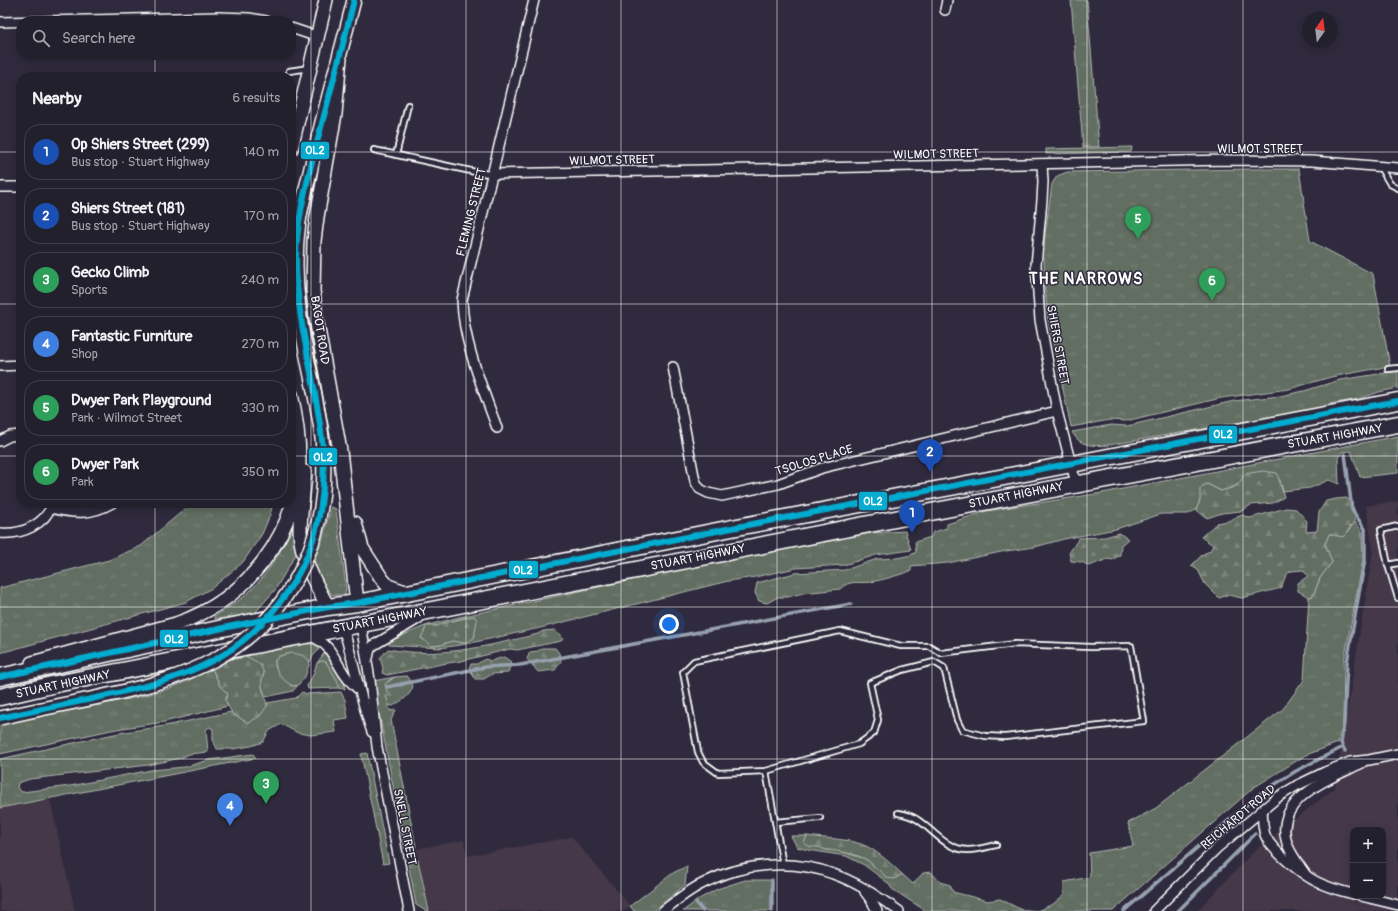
<!DOCTYPE html>
<html lang="en">
<head>
<meta charset="utf-8">
<style>
	:root { --surface:#23202e; --page:#2f2d3a; --text:#f1f3f6; --muted:#a3a3aa; --line:#403e4a; --accent:#ffd166 }
	body { margin:0; font-family:Pangolin,sans-serif; background:var(--page); color:var(--text) }
	.controls { position:absolute; right:12px; bottom:12px; display:grid; overflow:hidden; border-radius:8px; box-shadow:0 2px 10px #0003 }
	.controls button { width:36px; height:36px; display:grid; place-items:center; padding:0; border:0; border-bottom:1px solid var(--line); background:var(--surface); color:var(--text); font:20px sans-serif }
	.compass { position:absolute; left:1302px; top:12px; width:36px; height:36px; border-radius:50%; background:var(--surface); box-shadow:0 2px 10px #0003; rotate:14deg }
	.you { position:absolute; left:669px; top:624px; width:14px; height:14px; margin:-10px; border:3px solid #fff; border-radius:50%; background:#1a73e8; box-shadow:0 0 0 6px #1a73e833 }
	.badge { display:grid; place-items:center; width:26px; height:26px; border-radius:50%; background:var(--accent); color:#fff; font-size:13px; font-weight:700 }
	.pin { position:absolute; translate:-50% -33px; filter:drop-shadow(0 1px 2px #0008) }
	.pin::after { content:''; position:absolute; top:21px; width:14px; height:12px; background:inherit; clip-path:polygon(0 0,100% 0,50% 100%) }
	.list { margin:0; padding:0; list-style:none }
	h2 { display:flex; justify-content:space-between; align-items:center; height:52px; margin:0; padding:0 16px; font-size:17px }
	h2 small { font-size:13px; font-weight:400; color:var(--muted) }
	.list li { display:grid; grid-template-columns:26px 1fr auto; gap:12px; align-items:center; box-sizing:border-box; height:56px; margin:0 8px 8px; padding:0 8px; border:1px solid var(--line); border-radius:16px }
	.list b { display:block; font-size:15px; white-space:nowrap }
	.list p { margin:0; font-size:13px; white-space:nowrap; color:var(--muted) }
	.list em { font-size:13px; font-style:normal; color:var(--muted) }
	.icon { flex:none; width:22px; height:22px; fill:none; stroke:currentColor; stroke-width:2; stroke-linecap:round; stroke-linejoin:round }
	.map { position:relative; flex:none; width:1398px; height:911px; overflow:hidden }
	.search { position:absolute; background:var(--surface); box-shadow:0 2px 10px #0003; left:16px; top:16px; width:280px; height:44px; display:flex; align-items:center; gap:10px; box-sizing:border-box; padding:0 14px; border-radius:16px; color:var(--muted); font-size:15px }
	.panel { position:absolute; background:var(--surface); box-shadow:0 2px 10px #0003; left:16px; top:72px; width:280px; height:436px; border-radius:16px }
	.map>svg:first-child { display:block }
</style>
</head>
<body>
<div class="map">
<svg width="1398" height="911" viewBox="0 0 1398 911">
	<defs>
		<pattern id="grass-tufts" width="24" height="20" patternUnits="userSpaceOnUse"><rect width="24" height="20" fill="#626e62"/><path d="M3 7l-1-3M5 7V3M7 7l1-3M15 17l-1-3M17 17v-4M19 17l1-3" fill="none" stroke="#7a847a"/></pattern>
		<pattern id="forest-firs" width="22" height="20" patternUnits="userSpaceOnUse"><rect width="22" height="20" fill="#626e62"/><path d="M5 1l3.5 6h-7zM16 11l3.5 6h-7z" fill="#7a847a"/></pattern>
	</defs>
	<rect width="100%" height="100%" fill="#2f2a3d"/>
	<filter id="ink" filterUnits="userSpaceOnUse"><feTurbulence type="fractalNoise" baseFrequency=".025" numOctaves="2"/><feDisplacementMap in="SourceGraphic" scale="8" xChannelSelector="R" yChannelSelector="G"/><feConvolveMatrix kernelMatrix="1 2 1 2 8 2 1 2 1" color-interpolation-filters="sRGB"/></filter>
	<g filter="url(#ink)">
		<g fill="#443949" fill-rule="evenodd">
			<path d="M1398,501v410h-201l57,-60 81,-63 38,-238 -7,-44zM1353,830h30v66h-30z"/>
			<polygon points="50,799 75,911 0,911 0,808"/>
			<polygon points="572,837 630,906 624,911 429,911 416,849 464,840 467,856"/>
		</g>
		<g fill="url(#grass-tufts)" stroke="#b0b6b0" fill-rule="evenodd">
			<polygon points="1071,0 1087,0 1099,147 1083,147"/>
			<polygon points="1132,147 1131,152 1046,154 1046,149"/>
			<polygon points="1254,169 1299,169 1310,241 1373,274 1390,366 1331,377 1289,389 1221,398 1126,421 1110,420 1071,427 1048,319 1045,290 1044,258 1045,234 1052,184 1057,176 1067,172"/>
			<path d="M1398,371v17l-19,4 -20,7 -30,5 -4,4 -216,37c-15,1 -29,2 -37,-13l39,-7 16,1 107,-25 46,-5 24,-5 36,-11z"/>
			<path d="M1398,436v37l-38,4 -9,-26 -9,1 -4,6 1,26 -10,-4 -19,8 -27,3 -3,-11 -40,3 -7,4 -12,4 -14,-7 -11,26 -8,4h-27l-45,15 -52,10 -29,8 -29,4 -58,12 -37,3v5c-13,4 -27,9 -41,11 -11,2 -20,-3 -30,7l-37,4 -15,4h-10l-11,6 -8,-2 -4,-8 2,-10 38,-10 50,-3 32,-11 20,-1 14,-3 5,-3 -1,-10 16,-5 2,-5 14,-4v-4l39,-13 116,-18z"/>
			<polygon points="192,503 273,503 270,515 262,534 243,562 212,588 186,602 0,653 0,588 109,560 141,546"/>
			<polygon points="331,507 336,509 346,588 345,595 332,595 322,583 313,561 322,541"/>
			<path d="M295,520l3,30 -6,11 -17,29 -22,25 -38,4 -1,-2c9,-7 19,-12 28,-19 25,-20 41,-49 53,-78z"/>
			<polygon points="1355,522 1362,531 1363,560 1344,661 1343,723 1338,743 1306,755 1253,788 1113,911 926,911 892,889 888,883 864,865 846,856 808,850 797,847 791,836 807,836 805,843 819,846 826,850 836,850 863,858 869,861 876,869 881,870 894,879 902,874 913,884 923,873 931,872 940,882 950,885 953,892 988,901 1000,899 1020,909 1037,911 1053,904 1064,895 1064,882 1090,877 1089,853 1133,846 1128,823 1156,808 1283,709 1304,680 1309,597 1313,596 1320,578 1332,562 1325,544 1329,534 1347,533"/>
			<path d="M905,531l6,19 -35,5 -32,10 -48,3 -41,9 -27,4 -188,47 -74,16 -26,4 -51,-3v-4l36,-15 34,-9 238,-51 174,-33zM466,617l-1,26 -13,-2 -11,4 -10,1 -10,-8 6,-12h10l7,-3z"/>
			<path d="M303,643l14,2 4,2 -8,9 -3,6 -2,-3 -28,-3 -5,4v7l17,19 6,-1 -5,6 -27,6c-4,-11 -7,-13 -2,-24l-16,-16 -12,2h-9l10,-4z"/>
			<polygon points="325,652 344,683 345,689 337,688 339,686 337,680 326,662 322,661 317,663"/>
			<path d="M211,667l10,20 7,7 -2,6 2,6 -64,16 -48,7 -116,25v-30c31,-6 62,-12 93,-18 40,-8 84,-14 118,-39z"/>
			<path d="M395,677l-7,4c-1,12 0,20 2,30l6,-1 -5,10 25,127 -11,2 -32,-168z"/>
			<polygon points="302,692 307,694 341,692 345,700 348,718 334,720 336,732 311,735 298,733 281,724 269,731 263,742 251,746 233,749 217,749 213,740 213,729 209,727 206,730 208,752 189,754 181,758 148,765 30,779 18,783 17,788 22,792 70,786 151,770 185,767 209,760 253,754 256,758 0,808 0,759 119,733 165,726 231,712 233,715 238,717 267,706 267,703 296,698"/>
			<polygon points="367,753 389,863 383,864 361,754"/>
			<polygon points="418,860 429,911 426,911 416,905 408,862"/>
			<polygon points="687,866 685,885 653,911 634,911 630,906 673,873"/>
			<polygon points="745,880 772,880 772,911 683,911 699,899 717,889"/>
		</g>
		<g fill="url(#forest-firs)" stroke="#b0b6b0">
			<path d="M1263,471l14,2 7,24 -11,6 -22,2 -10,6 -19,2 -15,5 -11,-8 4,-9v-13l7,-4 14,7c14,-4 17,-3 23,-17z"/>
			<path d="M1347,498c7,10 13,17 4,28 -3,4 -4,7 -8,11l-14,-3 -4,10 7,18 -12,16 -7,18 -4,1 -11,-6v-8l10,-7 -5,-6 -12,1 -5,4 -5,13 -39,10 -14,-3 -9,3 -14,-14 -7,-14 -7,-4 12,-12 7,-3 3,-6 -12,-8 16,-14 11,-2 14,-6 8,3 36,-10 10,1 11,12 -1,11 11,-1 2,-19 7,-11 10,-2z"/>
			<polygon points="1119,533 1128,539 1121,545 1120,555 1112,560 1108,559 1089,566 1082,562 1071,561 1069,553 1079,538 1105,537"/>
			<polygon points="474,616 477,620 474,638 465,643 452,641 441,645 431,646 421,637 424,633 426,626 437,626 444,623"/>
			<path d="M555,630l8,8 -2,3 -44,9 -7,-1 -49,12 -19,3 -55,11 -5,-2 1,-5 -3,-10 8,-9c50,10 101,-3 150,-15l5,-3z"/>
			<polygon points="543,648 555,648 559,653 561,661 555,670 538,672 527,659 530,652 538,651"/>
			<path d="M248,657l12,7 4,9c-6,12 1,20 3,33l-7,10 -12,7 -10,-6 -5,-2 -8,-15 3,-6 -7,-7 -10,-20 16,-8h9z"/>
			<polygon points="504,657 511,662 508,673 492,674 484,679 475,679 469,668 471,664 477,664 485,659 491,661"/>
			<path d="M407,676l2,2 4,8c-3,11 -11,14 -20,20l-4,-1 -3,-9 1,-4 -2,-8 10,-7z"/>
			<path d="M807,836c20,3 43,2 61,11 13,7 24,18 34,27l-8,5 -7,-1c-4,-5 -6,-6 -11,-10 -3,-2 -5,-6 -9,-8 -10,-6 -28,-9 -39,-10 -8,-1 -7,-4 -18,-3l-6,-4z"/>
		</g>
		<g fill="#626e62" stroke="#b0b6b0">
			<path d="M291,653c7,1 15,2 19,9l-5,15 -7,8 -5,1c-10,-5 -18,-14 -18,-26l5,-4z"/>
			<polygon points="322,661 326,662 337,680 339,686 337,688 308,689 307,686 313,675 317,663"/>
		</g>
		<g fill="none" stroke-linecap="round" stroke-linejoin="round">
			<g stroke="#97a1b0" stroke-width="3.5">
				<polyline points="387,687 485,667 520,665 851,604"/>
				<polyline points="1345,751 1341,743 1344,723 1347,662 1365,559 1365,529 1352,510 1345,454"/>
				<polyline points="696,903 703,911"/>
				<polyline points="772,911 772,880"/>
				<polyline points="1124,911 1258,795 1296,771 1343,747"/>
				<polyline points="1178,911 1255,834"/>
			</g>
			<g stroke="#fff" stroke-width="8">
				<g id="service">
					<polyline points="289,71 309,68"/>
					<polyline points="374,150 480,173 493,174"/>
					<polyline points="396,155 408,105"/>
					<polyline points="1380,167 1390,184 1398,188"/>
					<polyline points="1388,369 1398,368"/>
					<polyline points="1398,526 1381,530 1388,565 1398,598"/>
					<polyline points="1388,565 1398,563"/>
					<polygon points="840,631 901,646 929,646 941,653 1015,644 1091,647 1131,646 1144,721 1005,737 985,736 962,730 957,720 944,668 934,662 902,670 870,683 878,720 874,733 859,744 766,771 718,773 703,762 698,752 683,672 694,661"/>
					<polyline points="766,771 783,865"/>
					<path d="M898,813c7,1 14,3 20,7 16,11 29,30 50,30 9,0 19,-3 28,-5"/>
					<polyline points="775,822 820,818"/>
				</g>
			</g>
			<g stroke="#fff" stroke-width="12">
				<g id="minor">
					<polyline points="945,10 947,0"/>
					<polyline points="0,22 218,17 249,18 266,21"/>
					<polyline points="291,28 318,37"/>
					<polyline points="1042,164 1043,182 1042,200 1036,265 1040,320 1057,411 1076,483"/>
					<polyline points="493,174 1229,160 1312,161 1398,168"/>
					<polyline points="0,187 21,187"/>
					<polyline points="0,366 21,365"/>
					<polyline points="673,367 695,481 700,489 708,493 722,496 778,484 822,468 1057,411"/>
					<path d="M497,428c-14,-39 -34,-86 -35,-128l72,-300"/>
					<polyline points="0,441 10,436 21,435"/>
					<path d="M51,508c23,6 40,7 61,-5"/>
					<path d="M0,533c22,2 45,-8 53,-30"/>
					<polyline points="361,624 370,680 377,747 409,911"/>
					<path d="M343,628c11,34 17,70 29,104"/>
					<path d="M311,636c21,9 22,22 34,39 4,6 9,10 13,14"/>
					<polyline points="368,658 370,649 374,645 418,619 423,614"/>
					<path d="M1262,810c1,9 0,19 4,27 7,15 37,38 51,45 12,6 24,9 36,12"/>
					<path d="M1306,875c-6,-9 -14,-19 -18,-29 -18,-47 42,-67 74,-83"/>
					<polyline points="865,892 871,900 877,911"/>
					<polyline points="1361,896 1398,905"/>
					<path d="M663,911c14,-11 27,-22 43,-29 37,-19 87,-23 127,-8 24,8 45,23 66,37"/>
					<polyline points="1154,911 1217,848 1278,797 1296,786 1325,772 1350,762 1369,760 1398,754"/>
				</g>
			</g>
			<g stroke="#fff" stroke-width="16">
				<g id="secondary">
					<polyline points="340,58 335,114 317,217 314,241 313,290 316,318 340,451 357,603"/>
					<polyline points="291,149 326,0"/>
					<path d="M299,221c4,-22 10,-44 15,-66 12,-52 27,-103 40,-155"/>
					<path d="M305,472c-1,19 -5,41 -5,59 1,27 15,52 28,76"/>
					<polyline points="355,523 362,548 382,579 388,586 405,592"/>
					<path d="M32,663l144,-39c70,-24 121,-88 123,-163 0,-22 -3,-45 -8,-67"/>
				</g>
			</g>
			<g stroke="#fff" stroke-width="19">
				<g id="trunk">
					<polyline points="0,677 223,628 328,607 357,603 737,527 1015,475 1398,401"/>
					<polyline points="0,697 56,684 941,510 1398,424"/>
				</g>
			</g>
			<use href="#service" stroke="#2f2a3d" stroke-width="4.5"/>
			<use href="#minor" stroke="#2f2a3d" stroke-width="9"/>
			<use href="#secondary" stroke="#2f2a3d" stroke-width="13"/>
			<use href="#trunk" stroke="#2f2a3d" stroke-width="16"/>
			<g stroke="#fff" stroke-width="16" stroke-linecap="butt">
				<path id="secondary-bridge" d="M0,718c30,-7 60,-13 90,-19 92,-19 169,-42 213,-133 19,-40 24,-84 19,-128 -5,-43 -18,-85 -23,-129 -4,-29 -4,-58 0,-88"/>
			</g>
			<use href="#secondary-bridge" stroke="#2f2a3d" stroke-width="13"/>
			<g stroke="#2f2a3d" stroke-width="9">
				<g id="bus-1">
					<polyline points="0,677 223,628 328,607 357,603 737,527 1398,401"/>
					<path d="M0,718c32,-7 64,-13 96,-20 49,-11 103,-23 144,-55 22,-17 40,-38 55,-63 23,-38 31,-85 28,-130 -5,-64 -27,-125 -27,-190 0,-37 10,-74 19,-110 13,-50 27,-100 39,-150"/>
				</g>
			</g>
			<use href="#bus-1" stroke="#06acd0" stroke-width="6"/>
		</g>
	</g>
	<path fill="none" stroke="#fff" stroke-width="1" stroke-opacity="0.55" d="M155,0v21M311,0v911M466,0v911M621,0v911M777,0v911M932,0v911M1087,0v911M1243,0v911M155,55v22M0,152h21M291,152h1107M0,304h21M291,304h1107M0,456h21M291,456h1107M155,503v408M0,607h1398M0,759h1398"/>
	<g text-anchor="middle" stroke-width="3" stroke-linejoin="round" paint-order="stroke">
		<g font-size="12" fill="#fff" stroke="#2f2a3d">
			<text x="1260" y="153">WILMOT STREET</text>
			<text transform="translate(936 154) rotate(-1)" y="4">WILMOT STREET</text>
			<text transform="translate(612 160) rotate(-1)" y="4">WILMOT STREET</text>
			<text transform="translate(471 212) rotate(-76)" y="4">FLEMING STREET</text>
			<text transform="translate(320 330) rotate(81)" y="4">BAGOT ROAD</text>
			<text transform="translate(1058 345) rotate(80)" y="4">SHIERS STREET</text>
			<text transform="translate(1335 436) rotate(-10)" y="4">STUART HIGHWAY</text>
			<text transform="translate(814 460) rotate(-17)" y="4">TSOLOS PLACE</text>
			<text transform="translate(1016 495) rotate(-11)" y="4">STUART HIGHWAY</text>
			<text transform="translate(698 557) rotate(-11)" y="4">STUART HIGHWAY</text>
			<text transform="translate(380 620) rotate(-11)" y="4">STUART HIGHWAY</text>
			<text transform="translate(63 684) rotate(-12)" y="4">STUART HIGHWAY</text>
			<text transform="translate(1238 817) rotate(-40)" y="4">REICHARDT ROAD</text>
			<text transform="translate(405 827) rotate(79)" y="4">SNELL STREET</text>
		</g>
		<g font-size="16" font-weight="bold" letter-spacing="1" fill="#fff" stroke="#2f2a3d">
			<text x="1086" y="284">THE NARROWS</text>
		</g>
	</g>
	<g stroke="#2f2a3d" stroke-width="1.5">
		<rect x="300" y="141" width="30" height="19" rx="4" fill="#06acd0"/>
		<rect x="1208" y="425" width="30" height="19" rx="4" fill="#06acd0"/>
		<rect x="308" y="447" width="30" height="19" rx="4" fill="#06acd0"/>
		<rect x="858" y="491" width="30" height="20" rx="4" fill="#06acd0"/>
		<rect x="508" y="560" width="31" height="19" rx="4" fill="#06acd0"/>
		<rect x="159" y="629" width="30" height="19" rx="4" fill="#06acd0"/>
	</g>
	<g font-size="11" text-anchor="middle" font-weight="bold" fill="#fff">
		<text x="315" y="154">OL2</text>
		<text x="1223" y="438">OL2</text>
		<text x="323" y="461">OL2</text>
		<text x="873" y="505">OL2</text>
		<text x="523" y="574">OL2</text>
		<text x="174" y="643">OL2</text>
	</g>
</svg>
<div class="controls">
<button>+</button>
<button>−</button>
</div>
<svg class="compass" viewBox="-18 -18 36 36"><path d="M0-13l5 13h-10z" fill="#e53935"/><path d="M0 13l5-13h-10z" fill="#a3a3aa"/></svg>
<div class="you"></div>
<div class="pin badge" style="left:912px;top:533px;background:#1a4fb4">1</div>
<div class="pin badge" style="left:930px;top:472px;background:#1a4fb4">2</div>
<div class="pin badge" style="left:266px;top:804px;background:#2e9e5b">3</div>
<div class="pin badge" style="left:230px;top:826px;background:#3f7fe0">4</div>
<div class="pin badge" style="left:1138px;top:239px;background:#2e9e5b">5</div>
<div class="pin badge" style="left:1212px;top:301px;background:#2e9e5b">6</div>
<div class="search"><svg class="icon" aria-label="search" viewBox="0 0 24 24"><circle cx="10" cy="10" r="6"/><path d="M15 15l6 6"/></svg>Search here</div>
<section class="panel">
<h2>Nearby<small>6 results</small></h2>
<ul class="list">
<li><span class="badge" style="background:#1a4fb4">1</span><div><b>Op Shiers Street (299)</b><p>Bus stop · Stuart Highway</p></div><em>140 m</em></li>
<li><span class="badge" style="background:#1a4fb4">2</span><div><b>Shiers Street (181)</b><p>Bus stop · Stuart Highway</p></div><em>170 m</em></li>
<li><span class="badge" style="background:#2e9e5b">3</span><div><b>Gecko Climb</b><p>Sports</p></div><em>240 m</em></li>
<li><span class="badge" style="background:#3f7fe0">4</span><div><b>Fantastic Furniture</b><p>Shop</p></div><em>270 m</em></li>
<li><span class="badge" style="background:#2e9e5b">5</span><div><b>Dwyer Park Playground</b><p>Park · Wilmot Street</p></div><em>330 m</em></li>
<li><span class="badge" style="background:#2e9e5b">6</span><div><b>Dwyer Park</b><p>Park</p></div><em>350 m</em></li>
</ul>
</section>
</div>
</body>
</html>
